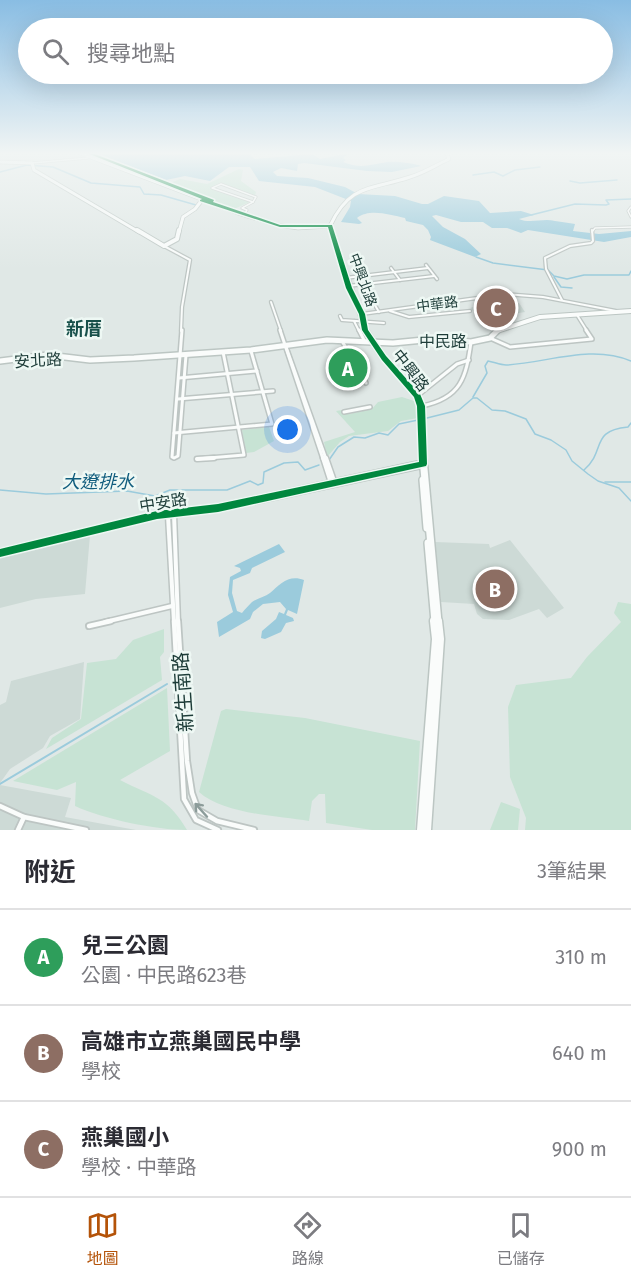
<!DOCTYPE html>
<html lang="zh-TW">
<head>
<meta charset="utf-8">
<style>
	:root { --surface:#fff; --page:#f7f7f7; --text:#2b2b33; --muted:#7c7c81; --line:#e1e1e2; --accent:#b45309 }
	body { margin:0; font-family:"Fira Sans","Noto Sans TC",sans-serif; background:var(--page); color:var(--text) }
	.you { position:absolute; left:288px; top:430px; width:21px; height:21px; margin:-15px; border:4px solid #fff; border-radius:50%; background:#1a73e8; box-shadow:0 0 0 9px #1a73e833 }
	.badge { display:grid; place-items:center; width:39px; height:39px; border-radius:50%; background:var(--accent); color:#fff; font-size:20px; font-weight:700 }
	.pin { position:absolute; translate:-50% -50%; border:3px solid #fff; box-shadow:0 2px 6px #0006 }
	.list { margin:0; padding:0; list-style:none }
	h2 { display:flex; justify-content:space-between; align-items:center; height:78px; margin:0; padding:0 24px; font-size:26px }
	h2 small { font-size:20px; font-weight:400; color:var(--muted) }
	.list li { display:grid; grid-template-columns:39px 1fr auto; gap:18px; align-items:center; box-sizing:border-box; height:96px; padding:0 24px; border-top:2px solid var(--line) }
	.list b { display:block; font-size:22px; white-space:nowrap }
	.list p { margin:0; font-size:20px; white-space:nowrap; color:var(--muted) }
	.list em { font-size:20px; font-style:normal; color:var(--muted) }
	.icon { flex:none; width:33px; height:33px; fill:none; stroke:currentColor; stroke-width:2; stroke-linecap:round; stroke-linejoin:round }
	.map { position:relative; flex:none; width:631px; height:830px; overflow:hidden }
	.search { position:absolute; background:var(--surface); box-shadow:0 6px 24px #0002; left:18px; right:18px; top:18px; height:66px; display:flex; align-items:center; gap:15px; box-sizing:border-box; padding:0 21px; border-radius:33px; color:var(--muted); font-size:22px }
	.sheet { height:366px; background:var(--surface) }
	nav { display:flex; justify-content:space-around; align-items:center; box-sizing:border-box; height:84px; border-top:2px solid var(--line); background:var(--surface); font-size:16px; color:var(--muted) }
	nav a { display:grid; justify-items:center; gap:3px }
	nav .on { color:var(--accent) }
	.map>svg:first-child { display:block }
</style>
</head>
<body>
<div class="map">
<svg width="631" height="830" viewBox="0 0 631 830">
	<rect width="100%" height="100%" fill="#e0e8e6"/>
	<g fill="#cddad6">
		<polygon points="495,297 499,302 519,303 525,312 507,315 504,313 481,318 470,308 479,305 481,303 479,299"/>
		<polygon points="90,535 85,594 36,599 0,608 0,558"/>
		<polygon points="510,540 564,608 547,618 539,609 509,620 483,619 477,614 474,604 441,602 435,542 489,544 490,548"/>
		<polygon points="84,662 80,719 50,736 43,748 10,769 0,783 0,705 6,702 11,681"/>
		<polygon points="0,785 71,798 65,817 136,830 0,830"/>
	</g>
	<g fill="#c7e3d4">
		<polygon points="239,169 243,170 241,181 256,192 255,196 221,184 212,189 250,202 234,209 168,184 180,179 207,184"/>
		<polygon points="402,397 417,402 418,418 401,421 388,431 349,436 340,442 327,457 324,442 355,432 336,411 342,410 349,414 372,409 378,402"/>
		<polygon points="269,427 274,441 254,452 246,453 242,430"/>
		<polygon points="618,602 631,604 631,830 525,830 526,818 510,777 508,707 516,685 571,678 587,657 621,622 614,613"/>
		<polygon points="164,629 164,652 160,657 162,680 46,749 52,738 81,719 87,663 116,659 133,640"/>
		<path d="M167,688l3,63 -50,29c33,17 47,16 67,50 -31,0 -84,-11 -112,-24l1,-24 -19,8 -44,-9z"/>
		<path d="M226,709l79,9 115,23 -5,89h-43l-46,-7 -1,-29h-6l-7,7 -3,20c-31,-5 -86,-7 -110,-29l22,-81z"/>
		<polygon points="501,802 520,809 518,830 490,830"/>
	</g>
	<g fill="#9bcbdc">
		<path d="M96,153h156l-2,2 5,4 57,-5 8,5 30,-6 -7,5 3,2 -3,2c17,7 27,3 44,0 9,-1 25,1 34,4l-29,6 -25,-1 -63,-8 -6,1 -1,7 -16,-3 -8,4 4,4 31,2 37,9 13,7 37,2 27,8h6l16,-8 35,5 11,12 31,-2 13,4 -15,4c11,5 24,-1 36,2 7,1 14,2 20,3l-2,7 26,3 32,-3v6l-27,5 -76,-12 -7,3 -14,-5h-15l-9,-6h-22l-25,-7 -4,1 11,11 22,12 16,15 -6,3 -45,-17 1,-3 -3,-7 -5,-5 -17,-4 -1,-3c-15,-3 -35,-10 -48,0l5,5 -3,1 -18,-2 9,-15 1,-6 -36,-14 -56,-6 -9,-14h-21l-19,14 -25,-5 -19,4z"/>
		<path d="M279,544l6,8 -33,16 -2,5 -17,7 -1,13 5,18 5,2c3,-4 7,-8 10,-11 6,-4 13,-5 18,-9 10,-9 19,-19 34,-13l-7,34 -9,-4 -2,5 7,3 1,3 -8,2 -5,9 -16,7 -4,-1 1,-7 14,-12 3,-7 5,2 2,-5 -6,-7 -17,2 -10,8 -3,7 -31,18 -2,-15 16,-10 -5,-17 2,-18 11,-6 -1,-3 -6,-2z"/>
	</g>
	<g fill="none" stroke-linecap="round" stroke-linejoin="round">
		<g stroke="#9bcbdc" stroke-width="1.5">
			<polyline points="0,172 27,165 53,167 91,183 140,187 144,194 161,195 196,205"/>
			<polyline points="473,175 494,172 503,176 515,170 540,167"/>
			<polyline points="570,181 580,183 617,180"/>
			<polyline points="531,215 575,204 606,205 609,204 606,200 631,199"/>
			<polyline points="476,257 493,263 548,270 554,276 567,279 584,275 629,275 631,271"/>
			<polyline points="554,277 561,287 572,288"/>
			<path d="M473,397l14,-24 -2,-7 3,-5c6,1 12,4 18,4 41,-2 85,-21 125,-4"/>
			<polyline points="423,419 459,410 473,398 477,398 492,410 505,411 526,419 535,434 551,440 566,450 572,461 588,474 598,481 619,488 631,501"/>
			<polyline points="329,460 338,447 354,437 365,438 379,433 388,435 399,424 418,420"/>
			<path d="M584,470c23,-20 5,-39 44,-43l3,-4"/>
			<polyline points="605,482 631,482"/>
			<polyline points="0,490 46,494 127,491 155,496 170,490 227,490 250,481 258,485 263,483 264,472 284,463 298,462 305,470 319,465"/>
		</g>
		<polyline stroke="#9bcbdc" stroke-width="2" points="0,784 167,684"/>
		<g stroke="#bdc5c3" stroke-width="3">
			<g id="street-far4">
				<polyline points="32,163 88,158"/>
				<polygon points="221,184 256,197 253,202 212,188"/>
				<polyline points="631,207 628,211 631,217"/>
				<polyline points="244,215 247,210 242,208 253,202"/>
				<polyline points="592,232 595,228 631,227"/>
			</g>
		</g>
		<g stroke="#bdc5c3" stroke-width="4.5">
			<g id="street-far3">
				<polyline points="164,246 190,260 182,307 181,331"/>
				<polyline points="426,265 437,279"/>
				<polyline points="391,268 400,280"/>
				<polyline points="345,278 428,268"/>
				<polyline points="363,285 379,312"/>
				<polyline points="348,286 434,276"/>
				<polyline points="562,300 546,269 545,258 570,246 591,243 593,241 592,230"/>
				<polyline points="271,302 281,331"/>
				<polyline points="390,311 409,317 470,311"/>
				<polyline points="362,314 506,294 543,297 616,311"/>
				<polyline points="577,315 587,331"/>
				<polyline points="340,316 342,320 384,323"/>
				<polyline points="354,321 359,331"/>
			</g>
		</g>
		<g stroke="#bdc5c3" stroke-width="6">
			<g id="street-far2">
				<polyline points="182,330 172,457 174,458 178,456 186,355"/>
				<polyline points="280,330 323,459"/>
				<polyline points="359,330 364,340"/>
				<polyline points="490,338 510,347 592,339 586,330"/>
				<polyline points="342,341 366,383"/>
				<polyline points="286,347 326,459"/>
				<polyline points="179,378 257,371"/>
				<polyline points="417,396 457,364 469,360"/>
				<polyline points="178,399 273,391"/>
				<path d="M422,406c39,-8 44,-28 49,-64"/>
				<polyline points="344,412 370,407"/>
				<polyline points="174,433 272,424 251,351"/>
				<polyline points="197,459 244,455 223,352"/>
			</g>
		</g>
		<g stroke="#bdc5c3" stroke-width="7">
			<g id="street-far1">
				<polyline points="323,458 331,483"/>
				<polyline points="326,458 334,481"/>
				<polyline points="197,459 214,458"/>
				<polyline points="174,514 178,622"/>
				<polyline points="168,516 174,622"/>
				<polyline points="105,622 172,606"/>
			</g>
		</g>
		<g stroke="#bdc5c3" stroke-width="8">
			<g id="street">
				<polyline points="174,621 184,799 196,820 218,830"/>
				<polyline points="178,621 187,761 192,793 198,810 217,821 254,830"/>
				<polyline points="89,626 111,621"/>
				<polyline points="0,806 24,817 86,830"/>
				<polyline points="18,830 24,817"/>
			</g>
		</g>
		<g stroke="#bcc6c3" stroke-width="4.5">
			<g id="secondary-far4">
				<polyline points="80,153 238,213 277,225 298,228 330,226"/>
				<polyline points="0,162 32,163 34,170 139,232"/>
				<polyline points="330,226 332,232"/>
				<path d="M330,226c20,-43 42,-36 80,-49 14,-4 26,-12 39,-18l-2,-6"/>
				<polyline points="179,232 183,217 195,209 202,200"/>
			</g>
		</g>
		<g stroke="#bcc6c3" stroke-width="6">
			<g id="secondary-far3">
				<polyline points="137,230 164,246 177,239 179,230"/>
				<path d="M331,230c11,34 24,68 35,101"/>
				<polyline points="497,331 540,317 631,311"/>
			</g>
		</g>
		<g stroke="#bcc6c3" stroke-width="8">
			<g id="secondary-far2">
				<polyline points="365,330 384,358 417,396 421,406 423,459"/>
				<polyline points="0,361 48,355 90,360 134,358 251,350 327,340 393,343 434,339 471,342 490,338 498,330"/>
			</g>
		</g>
		<g stroke="#bcc6c3" stroke-width="10">
			<g id="secondary-far1">
				<polyline points="423,458 438,622"/>
				<polyline points="423,480 427,528"/>
				<polyline points="428,543 435,622"/>
				<polyline points="0,553 157,515 218,508 423,464"/>
			</g>
		</g>
		<g stroke="#bcc6c3" stroke-width="11">
			<g id="secondary">
				<polyline points="421,830 436,639 434,621"/>
				<polyline points="427,830 440,639 438,621"/>
			</g>
		</g>
		<use href="#street-far4" stroke="#fafcfb" stroke-width="1.5"/>
		<use href="#street-far3" stroke="#fafcfb" stroke-width="2"/>
		<use href="#street-far2" stroke="#fafcfb" stroke-width="3"/>
		<use href="#street-far1" stroke="#fafcfb" stroke-width="4"/>
		<use href="#street" stroke="#fafcfb" stroke-width="4.5"/>
		<use href="#secondary-far4" stroke="#fafcfb" stroke-width="3"/>
		<use href="#secondary-far3" stroke="#fafcfb" stroke-width="4"/>
		<use href="#secondary-far2" stroke="#fafcfb" stroke-width="5"/>
		<use href="#secondary-far1" stroke="#fafcfb" stroke-width="7"/>
		<use href="#secondary" stroke="#fafcfb" stroke-width="8"/>
		<g stroke="#eef8f4" stroke-width="3">
			<polygon id="cycleway" points="87,153 92,153 214,200 213,202 280,225 332,225 352,288 365,314 368,330 386,356 420,394 425,406 427,464 426,466 218,512 157,519 0,557 0,549 157,511 218,504 419,462 417,406 414,397 382,360 362,330 359,314 346,288 328,227 280,227 200,201 200,200 202,199"/>
		</g>
		<use href="#cycleway" fill="#00873e" fill-rule="evenodd"/>
	</g>
	<defs><path id="oneway-shaft" d="M-6 0H5M1.5-3L5.5 0L1.5 3" fill="none" stroke-width="1.6" stroke-linecap="round" stroke-linejoin="round" transform="scale(1.5)"/></defs>
	<use stroke="#8c9c9a" href="#oneway-shaft" transform="translate(201 810) rotate(-132)"/>
	<linearGradient id="sky" x2="0" y2="1"><stop stop-color="#89bde3"/><stop offset="0.57" stop-color="#f1f5f4"/><stop offset="1" stop-color="#f1f5f4" stop-opacity="0"/></linearGradient>
	<rect width="631" height="269" fill="url(#sky)"/>
	<g text-anchor="middle" stroke-width="5" stroke-linejoin="round" paint-order="stroke">
		<g font-size="14" fill="#1d3c38" stroke="#eef8f4">
			<text transform="translate(363 280) rotate(70)" y="5">中興北路</text>
			<text transform="translate(437 304) rotate(-8)" y="5">中華路</text>
		</g>
		<g font-size="16" fill="#1d3c38" stroke="#eef8f4">
			<text x="443" y="347">中民路</text>
			<text transform="translate(38 360) rotate(-3)" y="6">安北路</text>
			<text transform="translate(411 370) rotate(52)" y="6">中興路</text>
			<text transform="translate(163 502) rotate(-9)" y="6">中安路</text>
		</g>
		<g font-size="18" font-weight="bold" fill="#17504a" stroke="#eef8f4">
			<text x="84" y="335">新厝</text>
		</g>
		<g font-size="18" font-style="italic" fill="#115d7e" stroke="#eef8f4">
			<text x="98" y="488">大遼排水</text>
		</g>
		<g font-size="20" fill="#1d3c38" stroke="#eef8f4">
			<text transform="translate(183 692) rotate(-94)" y="7">新生南路</text>
		</g>
	</g>
</svg>
<div class="you"></div>
<div class="pin badge" style="left:348px;top:368px;background:#2e9e5b">A</div>
<div class="pin badge" style="left:495px;top:589px;background:#8d6e63">B</div>
<div class="pin badge" style="left:496px;top:308px;background:#8d6e63">C</div>
<div class="search"><svg class="icon" aria-label="search" viewBox="0 0 24 24"><circle cx="10" cy="10" r="6"/><path d="M15 15l6 6"/></svg>搜尋地點</div>
</div>
<section class="sheet">
<h2>附近<small>3筆結果</small></h2>
<ul class="list">
<li><span class="badge" style="background:#2e9e5b">A</span><div><b>兒三公園</b><p>公園 · 中民路623巷</p></div><em>310 m</em></li>
<li><span class="badge" style="background:#8d6e63">B</span><div><b>高雄市立燕巢國民中學</b><p>學校</p></div><em>640 m</em></li>
<li><span class="badge" style="background:#8d6e63">C</span><div><b>燕巢國小</b><p>學校 · 中華路</p></div><em>900 m</em></li>
</ul>
</section>
<nav>
<a class="on"><svg class="icon" aria-label="map" viewBox="0 0 24 24"><path d="M3 6l6-2 6 2 6-2v14l-6 2-6-2-6 2zM9 4v14M15 6v14"/></svg>地圖</a>
<a><svg class="icon" aria-label="directions" viewBox="0 0 24 24"><path d="M12 3l9 9-9 9-9-9zM9 14v-3h6M13 9l2 2-2 2"/></svg>路線</a>
<a><svg class="icon" aria-label="saved" viewBox="0 0 24 24"><path d="M7 4h10v16l-5-4-5 4z"/></svg>已儲存</a>
</nav>
</body>
</html>
